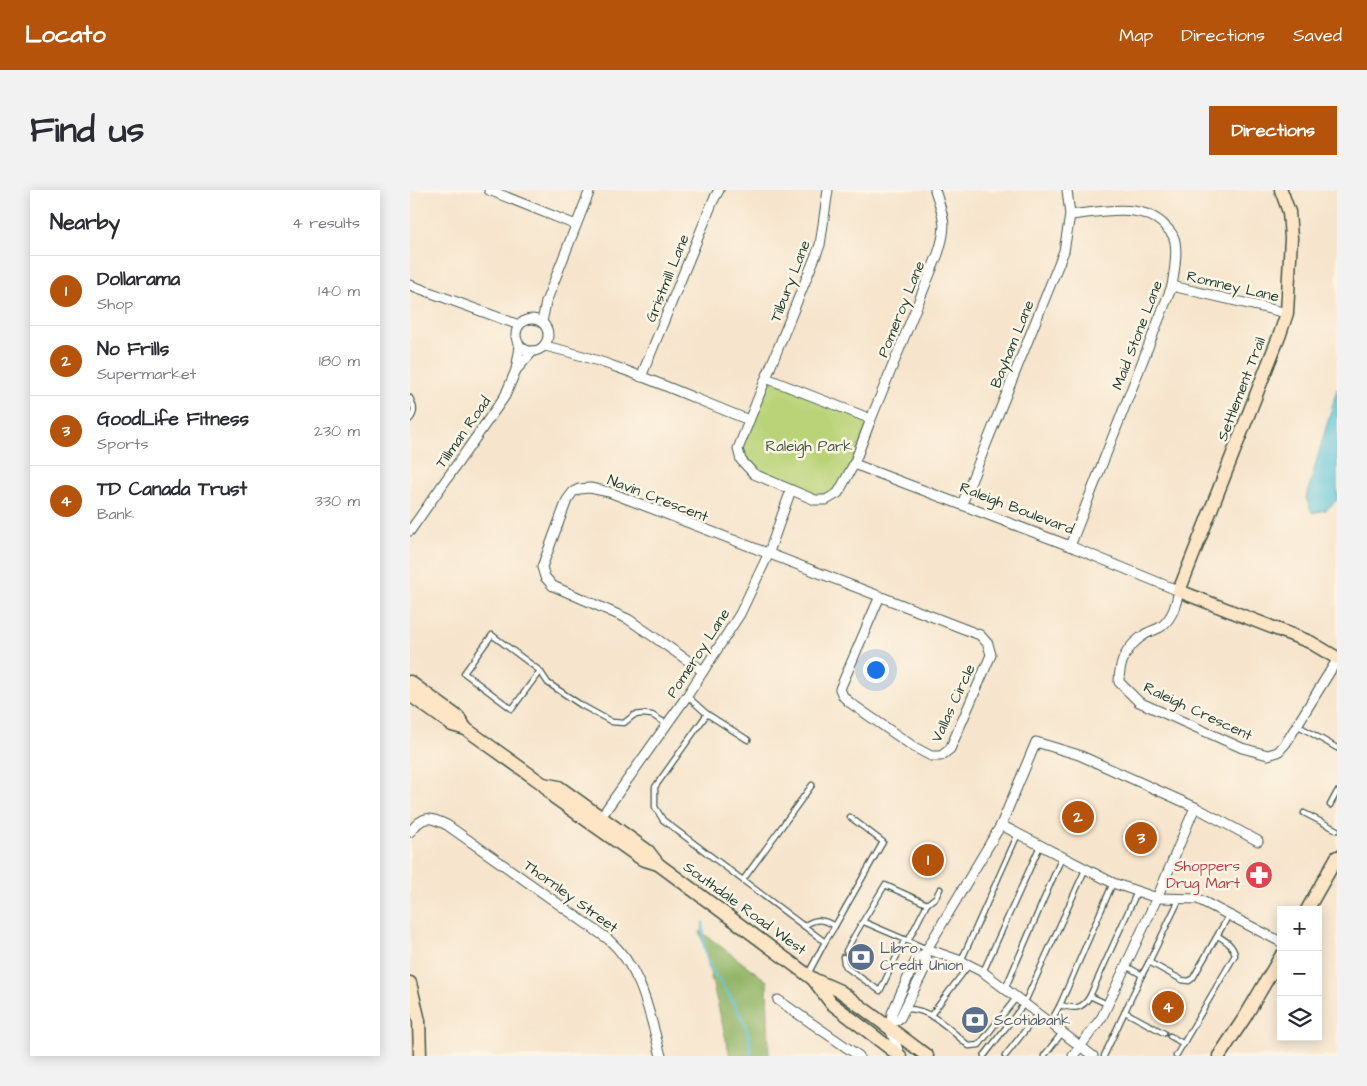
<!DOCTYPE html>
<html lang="en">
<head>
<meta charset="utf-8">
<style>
	:root { --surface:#fff; --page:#f2f2f3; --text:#2b2b33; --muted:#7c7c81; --line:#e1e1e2; --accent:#b45309 }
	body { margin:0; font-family:"Architects Daughter",sans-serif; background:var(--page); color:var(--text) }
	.controls { position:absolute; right:15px; bottom:15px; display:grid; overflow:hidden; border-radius:0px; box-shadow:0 2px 12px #0003 }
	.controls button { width:45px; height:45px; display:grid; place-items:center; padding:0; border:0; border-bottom:1px solid var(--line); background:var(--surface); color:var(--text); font:25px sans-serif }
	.you { position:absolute; left:465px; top:479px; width:18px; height:18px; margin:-12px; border:4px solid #fff; border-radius:50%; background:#1a73e8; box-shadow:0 0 0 8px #1a73e833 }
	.badge { display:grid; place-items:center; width:32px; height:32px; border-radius:50%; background:var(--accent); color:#fff; font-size:16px; font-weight:700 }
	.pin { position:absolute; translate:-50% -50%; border:2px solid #fff; box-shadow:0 1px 5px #0006 }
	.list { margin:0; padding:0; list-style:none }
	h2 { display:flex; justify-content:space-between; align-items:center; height:65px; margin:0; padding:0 20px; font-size:21px }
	h2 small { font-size:16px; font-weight:400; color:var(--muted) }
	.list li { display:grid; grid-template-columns:32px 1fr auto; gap:15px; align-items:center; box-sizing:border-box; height:70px; padding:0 20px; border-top:1px solid var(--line) }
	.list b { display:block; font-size:19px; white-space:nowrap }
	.list p { margin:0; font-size:16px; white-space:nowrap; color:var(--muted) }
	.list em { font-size:16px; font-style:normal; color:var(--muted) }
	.icon { flex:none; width:28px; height:28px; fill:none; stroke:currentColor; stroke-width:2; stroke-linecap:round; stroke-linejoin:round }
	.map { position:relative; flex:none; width:927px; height:866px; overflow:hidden; border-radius:0px }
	header { display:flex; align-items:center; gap:30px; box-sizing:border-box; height:70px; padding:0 25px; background:var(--accent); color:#fff }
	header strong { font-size:24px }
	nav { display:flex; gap:28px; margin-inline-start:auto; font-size:18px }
	.intro { display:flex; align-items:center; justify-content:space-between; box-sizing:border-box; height:120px; padding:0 30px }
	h1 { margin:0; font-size:35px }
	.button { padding:12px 22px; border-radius:0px; background:var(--accent); color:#fff; font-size:18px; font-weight:700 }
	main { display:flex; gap:30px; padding:0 30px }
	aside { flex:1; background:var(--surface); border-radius:0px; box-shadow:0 2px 12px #0003 }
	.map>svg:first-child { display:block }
</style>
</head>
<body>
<header>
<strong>Locato</strong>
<nav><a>Map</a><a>Directions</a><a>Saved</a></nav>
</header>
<div class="intro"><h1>Find us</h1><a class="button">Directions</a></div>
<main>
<aside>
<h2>Nearby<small>4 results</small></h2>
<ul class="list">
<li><span class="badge">1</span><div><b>Dollarama</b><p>Shop</p></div><em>140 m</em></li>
<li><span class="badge">2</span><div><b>No Frills</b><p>Supermarket</p></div><em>180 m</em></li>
<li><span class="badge">3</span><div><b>GoodLife Fitness</b><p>Sports</p></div><em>230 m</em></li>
<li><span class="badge">4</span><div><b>TD Canada Trust</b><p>Bank</p></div><em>330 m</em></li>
</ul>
</aside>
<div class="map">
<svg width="927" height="866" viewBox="0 0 927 866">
	<rect width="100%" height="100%" fill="#fcf5e5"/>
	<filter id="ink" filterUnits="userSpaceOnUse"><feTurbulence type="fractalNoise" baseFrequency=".02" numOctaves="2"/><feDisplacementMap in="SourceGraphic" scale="10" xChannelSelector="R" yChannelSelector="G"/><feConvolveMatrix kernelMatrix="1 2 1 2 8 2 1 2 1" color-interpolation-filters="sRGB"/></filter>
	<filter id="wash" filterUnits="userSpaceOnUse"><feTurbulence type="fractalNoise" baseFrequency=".0096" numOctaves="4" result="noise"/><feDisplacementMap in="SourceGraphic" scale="20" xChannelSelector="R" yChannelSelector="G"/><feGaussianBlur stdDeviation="1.12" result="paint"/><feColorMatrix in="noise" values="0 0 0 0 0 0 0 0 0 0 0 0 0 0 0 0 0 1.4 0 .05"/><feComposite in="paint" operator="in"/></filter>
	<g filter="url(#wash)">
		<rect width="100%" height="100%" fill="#f7e4cc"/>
		<polygon fill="#bad378" stroke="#6c8856" points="356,188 461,229 428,303 416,310 344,284 328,259"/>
		<polygon fill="#93b568" stroke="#59794e" points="290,741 357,791 359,866 320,866"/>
		<polygon fill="#5ec5db" stroke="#3e8188" points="927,199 927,310 916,320 902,323 896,308"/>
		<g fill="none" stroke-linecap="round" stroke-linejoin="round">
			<path stroke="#5ec5db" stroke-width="2.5" d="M293,733c0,17 1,30 8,46 4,7 9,12 13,19 13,21 29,42 26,68"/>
		</g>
	</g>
	<g filter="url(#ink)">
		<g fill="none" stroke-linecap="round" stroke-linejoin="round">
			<g stroke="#3f564b" stroke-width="7">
				<g id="lane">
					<path d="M0,208c4,8 6,14 0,21"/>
					<polyline points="130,481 102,519 54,483 82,445 130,481 138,493 171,515 202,532 214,533 224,525 233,524 242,525 257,534"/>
					<polyline points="277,506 297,524 245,597 245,617 253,630 415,752 398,784"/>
					<polyline points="297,524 338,550"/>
					<polyline points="887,535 927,558"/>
					<polyline points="920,615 927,602"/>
					<polyline points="894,623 927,640"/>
					<polyline points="333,690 402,595"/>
					<polyline points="517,714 526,707 530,699"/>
					<polyline points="454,732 517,759"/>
					<path d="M394,736c12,-8 19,-7 31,0l-10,16"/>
					<polyline points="425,736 473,652 440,627"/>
					<path d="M436,761c12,-23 26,-44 39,-66l42,19 -19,37"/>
					<polyline points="433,767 434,773 437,778 470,801 495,749"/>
					<polyline points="551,771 608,644"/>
					<polyline points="739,772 770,708"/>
					<polyline points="716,776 732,785 739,772 772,790 779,791 783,788 819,725"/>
					<polyline points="573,782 630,656"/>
					<polyline points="595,799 652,667"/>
					<polyline points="697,814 680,806 727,702"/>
					<polyline points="650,815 703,693"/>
					<path d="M496,819c25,-1 45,22 63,37l10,-1 37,-47"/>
					<polyline points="715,822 754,843"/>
					<polyline points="521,825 559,775"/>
					<path d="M640,833l10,-18c14,4 22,5 30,-9"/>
					<polyline points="760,846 774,854"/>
					<polyline points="574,866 614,814 675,680"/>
					<polyline points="595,866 628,824"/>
					<polyline points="634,866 652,843"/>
					<polyline points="694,866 732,785"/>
					<path d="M766,866l59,-101c-2,-10 -9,-14 -17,-19"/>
				</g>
			</g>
			<g stroke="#3f564b" stroke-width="11">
				<g id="street">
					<polyline points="79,0 166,35"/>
					<path d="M660,25c30,-3 73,-14 96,12 2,2 6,6 7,9 6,11 1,37 -1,50l-102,260"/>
					<polyline points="0,95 109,135"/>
					<polyline points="762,96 877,123"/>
					<circle cx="122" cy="145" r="16"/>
					<polyline points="132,132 136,112 180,0"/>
					<path d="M135,156c71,16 137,48 204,74"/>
					<polyline points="106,180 123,161"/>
					<polyline points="231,187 303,11 309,0"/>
					<polyline points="356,188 410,55 418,0"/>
					<path d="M461,229l-105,-41 -28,71 3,11 13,14 61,26h11l12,-7 16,-29 17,-45 67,-165c10,-30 6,-35 -3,-64"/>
					<path d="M444,274l216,82 109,45c-3,13 -6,26 -17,35 -5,4 -13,5 -18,9 -17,11 -25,27 -25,47l20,20 103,46 26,7 10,-3 8,-9 51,-83"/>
					<polyline points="552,314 654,61 660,25 657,0"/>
					<polyline points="0,341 95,206 106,180 110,157"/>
					<path d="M293,481l-75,-52 -75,-33 -8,-9 -3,-10 25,-67 6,-8 6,-3 11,-1 19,4c124,49 248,95 371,143l8,9 3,11 -41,94 -9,7h-10l-17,-9 -65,-45 -6,-6 -3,-7 40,-93"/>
					<polyline points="785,617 848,651"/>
					<polyline points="191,627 277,506 330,424 358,365 381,300"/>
					<polyline points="591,635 626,552 669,565 785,617 747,708 788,709 871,752"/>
					<path d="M0,642c13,-17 19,-16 37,-7l161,114c35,31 41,74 53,117"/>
					<polyline points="517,759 591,635 703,693 747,708 692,827 663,866"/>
					<polyline points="368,810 449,866"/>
					<polyline points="482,833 490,828 517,774 516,762"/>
					<polyline points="490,865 480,839 482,823 505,772 516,762 517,759 551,771 573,782 683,866"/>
				</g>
			</g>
			<g stroke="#3f564b" stroke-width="15">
				<g id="secondary">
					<polyline points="871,0 879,22 881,48 877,123 870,144 769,401 900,452 927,468"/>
					<polyline points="0,492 48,527 56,539"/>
					<polyline points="0,505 42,535 56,539 133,594 144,607 232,669 248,674"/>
					<polyline points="133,594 149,597 238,661 248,674 403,789 430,801 517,866"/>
					<polyline points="897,720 927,667"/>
					<polyline points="403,789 421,813 490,866"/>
					<polyline points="0,793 9,831 10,866"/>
					<polyline points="809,866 835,827 871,766"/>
				</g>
			</g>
			<use href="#lane" stroke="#fff" stroke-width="4.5"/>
			<use href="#street" stroke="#fff" stroke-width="9"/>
			<use href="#secondary" stroke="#fde5c5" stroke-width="12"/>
		</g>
	</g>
	<defs>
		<g id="pharmacy-disc" transform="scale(1.4375)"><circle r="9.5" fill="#e0444e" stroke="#fcf5e5"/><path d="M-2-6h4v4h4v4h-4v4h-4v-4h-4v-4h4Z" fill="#fff"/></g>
		<g id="bank-disc" transform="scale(1.4375)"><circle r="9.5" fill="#5c6f8a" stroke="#fcf5e5"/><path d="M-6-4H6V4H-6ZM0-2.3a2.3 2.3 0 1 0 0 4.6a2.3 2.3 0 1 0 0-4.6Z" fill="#fff"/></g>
	</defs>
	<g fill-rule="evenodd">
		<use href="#pharmacy-disc" x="849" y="685"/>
		<use href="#bank-disc" x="451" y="767"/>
		<use href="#bank-disc" x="565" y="830"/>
	</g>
	<g text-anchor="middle" stroke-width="5" stroke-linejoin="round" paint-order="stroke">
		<g font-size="15" fill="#1f3d34" stroke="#fcf5e5">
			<text transform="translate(257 88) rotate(-68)" y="5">Gristmill Lane</text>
			<text transform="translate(380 91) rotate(-69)" y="5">Tilbury Lane</text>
			<text transform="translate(823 96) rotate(13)" y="5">Romney Lane</text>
			<text transform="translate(491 119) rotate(-68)" y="5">Pomeroy Lane</text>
			<text transform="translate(727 145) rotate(-69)" y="5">Maid Stone Lane</text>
			<text transform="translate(602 154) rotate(-68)" y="5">Bayham Lane</text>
			<text transform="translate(831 199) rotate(-69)" y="5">Settlement Trail</text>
			<text transform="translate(53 242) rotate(-55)" y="5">Tillman Road</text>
			<text transform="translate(248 308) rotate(21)" y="5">Navin Crescent</text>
			<text transform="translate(607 318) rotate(21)" y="5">Raleigh Boulevard</text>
			<text transform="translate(288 463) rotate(-57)" y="5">Pomeroy Lane</text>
			<text transform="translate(543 513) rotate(-65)" y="5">Vallas Circle</text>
			<text transform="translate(788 521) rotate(25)" y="5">Raleigh Crescent</text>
			<text transform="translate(161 706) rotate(36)" y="5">Thornley Street</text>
			<text transform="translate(335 718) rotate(36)" y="5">Southdale Road West</text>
		</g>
		<g font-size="15" fill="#3e5b42" stroke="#fcf5e5">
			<text x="399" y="261">Raleigh Park</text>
		</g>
		<g font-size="15" fill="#be3a42" stroke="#fcf5e5" text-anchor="end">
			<text x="830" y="681">Shoppers<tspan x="830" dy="17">Drug Mart</tspan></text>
		</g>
		<g font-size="15" fill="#4e5e75" stroke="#fcf5e5" text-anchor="start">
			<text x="470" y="763">Libro<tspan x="470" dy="17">Credit Union</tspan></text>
			<text x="584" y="835">Scotiabank</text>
		</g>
	</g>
</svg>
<div class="controls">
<button>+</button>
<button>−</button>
<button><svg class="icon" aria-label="layers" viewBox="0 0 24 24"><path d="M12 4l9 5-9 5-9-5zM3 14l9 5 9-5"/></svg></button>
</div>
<div class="you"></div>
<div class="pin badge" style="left:518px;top:670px">1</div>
<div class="pin badge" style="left:668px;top:627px">2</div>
<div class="pin badge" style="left:731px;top:648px">3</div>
<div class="pin badge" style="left:758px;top:817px">4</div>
</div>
</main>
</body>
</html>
